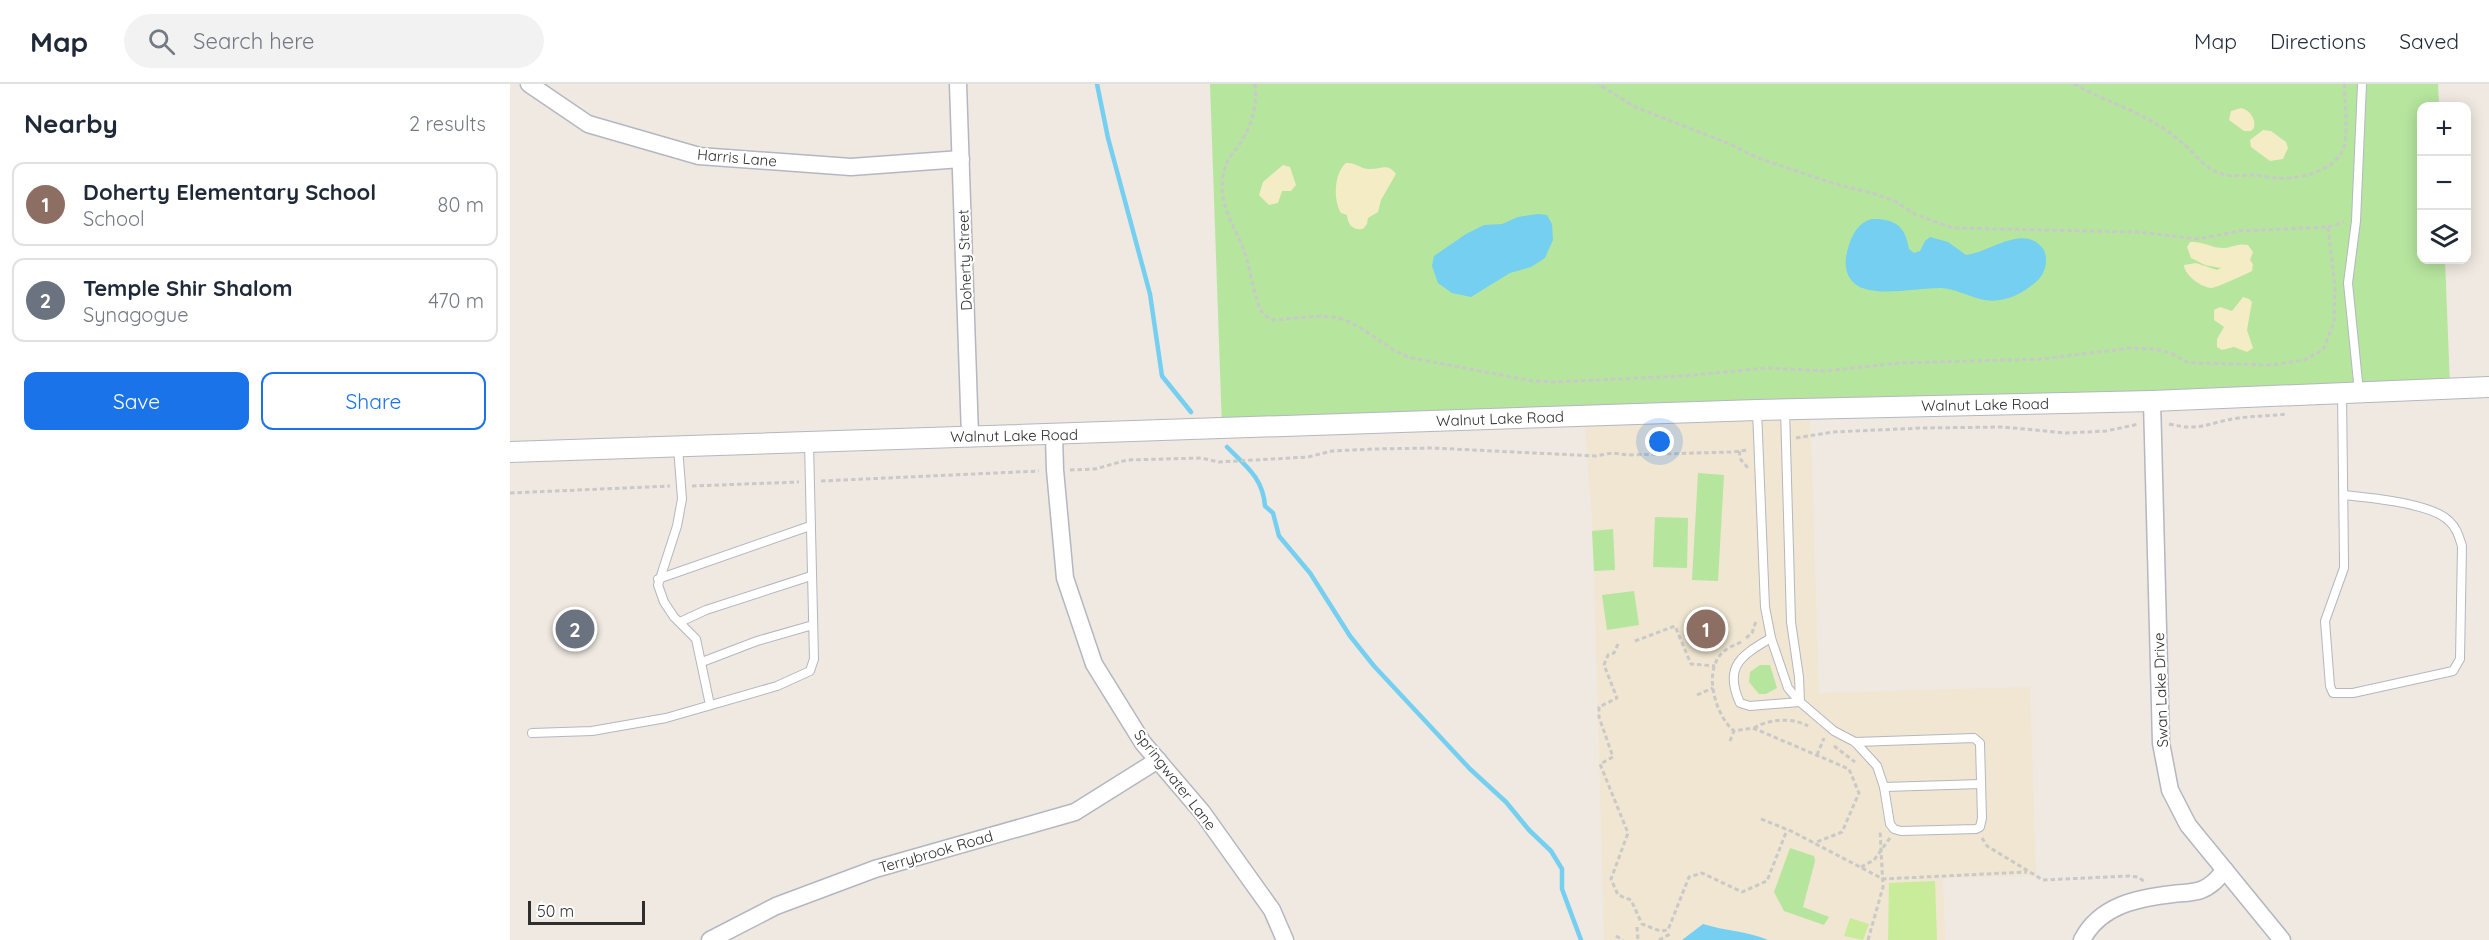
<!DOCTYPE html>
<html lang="en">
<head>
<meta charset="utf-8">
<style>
	:root { --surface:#fff; --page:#f2f2f3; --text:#1f2937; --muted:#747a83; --line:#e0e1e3; --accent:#1a73e8 }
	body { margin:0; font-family:Quicksand,sans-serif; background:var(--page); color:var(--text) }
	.controls { position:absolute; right:18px; top:18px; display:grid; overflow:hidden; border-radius:12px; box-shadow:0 3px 15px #0003 }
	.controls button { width:54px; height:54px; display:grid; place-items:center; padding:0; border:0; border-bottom:2px solid var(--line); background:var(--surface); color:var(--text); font:30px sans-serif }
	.scale { position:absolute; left:18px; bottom:15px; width:117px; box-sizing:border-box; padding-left:6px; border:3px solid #2e2e2e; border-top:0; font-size:16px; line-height:21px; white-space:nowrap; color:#2e2e2e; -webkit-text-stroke:4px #fff; paint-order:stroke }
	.you { position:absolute; left:1150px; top:358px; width:21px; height:21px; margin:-15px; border:4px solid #fff; border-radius:50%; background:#1a73e8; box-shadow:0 0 0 9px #1a73e833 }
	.badge { display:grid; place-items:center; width:39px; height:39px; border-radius:50%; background:var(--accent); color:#fff; font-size:20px; font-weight:700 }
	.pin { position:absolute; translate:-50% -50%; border:3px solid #fff; box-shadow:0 2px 6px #0006 }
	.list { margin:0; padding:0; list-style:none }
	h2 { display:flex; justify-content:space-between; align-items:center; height:78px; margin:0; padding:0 24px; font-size:26px }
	h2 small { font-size:20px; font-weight:400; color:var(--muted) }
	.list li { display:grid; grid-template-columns:39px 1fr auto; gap:18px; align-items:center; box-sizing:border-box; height:84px; margin:0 12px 12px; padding:0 12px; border:2px solid var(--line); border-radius:12px }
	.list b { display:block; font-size:22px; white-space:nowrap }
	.list p { margin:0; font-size:20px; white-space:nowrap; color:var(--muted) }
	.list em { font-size:20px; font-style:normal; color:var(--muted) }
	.actions { display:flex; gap:12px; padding:18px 24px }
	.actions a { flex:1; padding:14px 0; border:2px solid var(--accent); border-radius:12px; text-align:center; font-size:21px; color:var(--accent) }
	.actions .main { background:var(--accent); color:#fff }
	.icon { flex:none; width:33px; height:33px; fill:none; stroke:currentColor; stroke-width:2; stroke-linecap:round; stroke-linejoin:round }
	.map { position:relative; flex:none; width:1979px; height:856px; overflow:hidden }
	header { display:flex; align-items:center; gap:36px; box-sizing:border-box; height:84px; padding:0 30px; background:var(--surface); border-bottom:2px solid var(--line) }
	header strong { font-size:28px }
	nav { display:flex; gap:33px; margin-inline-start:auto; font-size:21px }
	.search { width:420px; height:54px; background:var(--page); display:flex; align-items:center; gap:15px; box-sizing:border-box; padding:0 21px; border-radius:33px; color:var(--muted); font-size:22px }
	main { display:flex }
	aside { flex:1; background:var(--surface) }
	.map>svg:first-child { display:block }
</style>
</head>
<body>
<header>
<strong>Map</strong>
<div class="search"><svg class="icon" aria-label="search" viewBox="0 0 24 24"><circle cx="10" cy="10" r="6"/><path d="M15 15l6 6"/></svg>Search here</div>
<nav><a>Map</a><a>Directions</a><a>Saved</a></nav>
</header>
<main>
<aside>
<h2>Nearby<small>2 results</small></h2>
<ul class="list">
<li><span class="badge" style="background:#8d6e63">1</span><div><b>Doherty Elementary School</b><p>School</p></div><em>80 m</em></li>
<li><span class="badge" style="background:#6b7280">2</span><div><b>Temple Shir Shalom</b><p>Synagogue</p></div><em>470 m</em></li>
</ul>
<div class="actions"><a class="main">Save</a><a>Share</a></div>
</aside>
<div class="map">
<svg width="1979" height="856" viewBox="0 0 1979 856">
	<rect width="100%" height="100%" fill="#efe9e1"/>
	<polygon fill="#f0e6d1" points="1300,326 1309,609 1520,603 1526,792 1433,794 1435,856 1094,856 1083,447 1074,333"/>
	<g fill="#b6e59e">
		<polygon points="700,0 1928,0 1929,22 1912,22 1912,176 1935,176 1940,302 712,344"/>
		<polygon points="1188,389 1214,391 1208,497 1182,496"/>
		<polygon points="1145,433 1178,434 1177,484 1143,483"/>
		<polygon points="1103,445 1105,486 1084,487 1082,447"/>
		<polygon points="1124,507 1129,541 1097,546 1092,511"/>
		<polygon points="1250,581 1260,581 1267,604 1256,610 1249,610 1239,598 1240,588"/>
		<polygon points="1280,764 1304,772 1305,777 1293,823 1319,833 1314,841 1274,827 1264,808"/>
	</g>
	<g fill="#f3ecc5">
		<path d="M1731,24c9,2 15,11 13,20l-3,3h-7l-15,-11 2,-9z"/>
		<polygon points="1753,46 1761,47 1776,58 1778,64 1773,75 1760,77 1741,63 1740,56"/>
		<path d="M836,79c10,-1 15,6 23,6 11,1 18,-7 27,5l-15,26 -3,12 -10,6 -1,6 -4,5c-11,1 -15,-4 -16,-14l-6,-2c-8,-13 -7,-40 5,-50z"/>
		<polygon points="773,81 780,83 786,101 781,107 772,107 768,119 759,121 749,111 753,98"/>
		<path d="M1680,158c13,-1 22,6 34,6 9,-1 15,-5 24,-3l5,7 -3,8 3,4 -1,7c-3,2 -37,17 -40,17 -10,0 -28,-13 -28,-23l12,-2 21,7 4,-2 -16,-3 -14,-7 -4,-11z"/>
		<polygon points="1733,213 1739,215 1742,218 1737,246 1743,264 1737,268 1724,263 1712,266 1707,263 1707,255 1714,243 1704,236 1704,226 1710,223 1722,227"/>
	</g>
	<g fill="#c9ec9a">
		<polygon points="1425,797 1427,856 1378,856 1379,799"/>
		<polygon points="1340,834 1359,840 1353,856 1334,852"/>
	</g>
	<g fill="#75cff0">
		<polygon points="1028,130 1037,131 1042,140 1043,156 1035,174 1021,183 1000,189 961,213 942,209 928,199 922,182 924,172 956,150 974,141 992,140 1008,133"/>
		<path d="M1362,135c24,0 33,7 37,30l5,4 6,-2 5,-10 5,-4 18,5 18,13c24,-2 58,-33 78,-5 4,10 2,22 -6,30 -15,14 -36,25 -58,19 -14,-4 -25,-10 -40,-11 -22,0 -63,9 -82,-2 -15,-9 -14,-27 -9,-41 4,-12 10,-23 23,-26z"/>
		<path d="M1193,840c22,7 44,7 65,16h-86z"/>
	</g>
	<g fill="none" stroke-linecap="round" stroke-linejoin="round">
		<g stroke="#75cff0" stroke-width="4.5">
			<polyline points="587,0 598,54 640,210 652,292 681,328"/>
			<path d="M717,363c19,19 36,31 38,59l8,7 6,23 31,37 40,63 24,30 96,103 36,33 23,28 22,21 11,18v20l19,51"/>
		</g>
		<g stroke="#b4b7c1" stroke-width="10">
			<g id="service">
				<polyline points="1849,308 1838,199 1846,137 1852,0"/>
				<path d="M1832,310l2,166v8l-19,53 5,65 3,7h20l100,-22 7,-12 2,-113c-3,-9 -5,-18 -13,-25 -18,-18 -78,-23 -105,-26"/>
				<polyline points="1275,325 1281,538 1289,593 1290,618"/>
				<polyline points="1247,326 1255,523 1261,554 1278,604 1290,618 1324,647 1345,658 1367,682 1374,703 1380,740 1384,745 1391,747 1466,745 1470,743 1472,734 1470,659 1464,654 1345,658"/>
				<polyline points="168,363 172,415 167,442 148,501 154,518 164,533 186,555 200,621"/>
				<polyline points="148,495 300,442"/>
				<polyline points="170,538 196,526 301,492"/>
				<path d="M1261,554c-29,17 -48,28 -31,65l10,3 50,-4"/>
				<polyline points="192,578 247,557 303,541"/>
				<polyline points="22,649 82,647 156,634 267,602 300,587 304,575 299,359"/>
				<polyline points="1374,703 1471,700"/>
			</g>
		</g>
		<g stroke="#b4b7c1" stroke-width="19">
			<g id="minor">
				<polyline points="19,0 78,40 189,72 341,83 451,75"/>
				<polyline points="448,0 460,352"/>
				<polyline points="1642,317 1651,659 1660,706 1678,741 1772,856"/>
				<polyline points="544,351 545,386 555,494 584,580 633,659 692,728 762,826 775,856"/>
				<polyline points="200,856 266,822 365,785 565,728 648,676"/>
				<path d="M1572,856c18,-35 56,-42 91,-46 9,-1 20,-1 28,-4 11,-4 17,-12 24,-20"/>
			</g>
		</g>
		<g stroke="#b4b7c1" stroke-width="22">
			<polyline id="tertiary" points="0,368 1247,326 1642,317 1979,303"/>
		</g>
		<g stroke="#c9c9c9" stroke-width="3" stroke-dasharray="4.5 3" stroke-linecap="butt">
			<path d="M745,0c3,21 -4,43 -16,61 -5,7 -12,14 -14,23 -11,36 13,60 22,92 4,16 7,33 13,49l4,6 9,5c23,-1 53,-8 74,1 24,10 41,30 65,37l121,23 21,1 128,-6 85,-8 59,3 73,-8 143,-4 88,-11 23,1 18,4 16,9 11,1 74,2 32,-5 19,-10 11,-28 1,-35 -7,-60 -89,4 -41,8 -60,-7 -185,-4 -37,-13 -21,-14 -20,-7 -43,-11 -74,-25 -28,-14 -95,-37 -37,-23"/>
			<path d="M1564,0c34,19 75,30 105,56 13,10 26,30 43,34 9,3 22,1 32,1 7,0 15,3 22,3 21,2 55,-6 66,-26 7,-12 3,-52 2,-68"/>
			<polyline points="1818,143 1834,138"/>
			<path d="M1659,340c33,8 39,-2 70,-6 16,-2 32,-2 47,-4"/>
			<polyline points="1286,354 1323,348 1412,344 1493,343 1556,349 1577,348 1596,347 1629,340"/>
			<polyline points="1229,367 1231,376 1238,384"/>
			<polyline points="560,386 585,385 617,376 691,374 709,378 798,373 822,367 863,365 922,364 1086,372 1102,369 1118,371 1221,368 1239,366"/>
			<polyline points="311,397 529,387"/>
			<polyline points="182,402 289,398"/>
			<polyline points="0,409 160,402"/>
			<polyline points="1236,554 1242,549 1246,537"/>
			<polyline points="1125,557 1165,542 1181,580 1205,582"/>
			<path d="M1231,558c-6,3 -16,7 -20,12 -18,20 -5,62 13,77l19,-3 96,41 10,24 -17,39 -28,11"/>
			<polyline points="1108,560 1104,569 1098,571 1094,581 1107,614 1089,623 1089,633 1103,673 1090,680 1118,749 1101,795 1108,811 1121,816 1132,840 1150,847 1158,846 1179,793 1192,789 1232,808 1257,797 1277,746"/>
			<polyline points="1187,611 1203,604"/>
			<path d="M1244,644c15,-9 38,-11 54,-2"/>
			<polyline points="1220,657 1224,647"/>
			<polyline points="1324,662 1345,678"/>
			<polyline points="1307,671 1314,654"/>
			<polyline points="1251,735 1281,747 1373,795 1517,788"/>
			<polyline points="1472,754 1477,762 1533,796 1619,792 1628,793 1635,798"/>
			<polyline points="1351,783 1364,776 1380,754"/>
			<polyline points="1127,843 1128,856"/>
			<polyline points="1106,852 1113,856"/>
			<polyline points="1149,856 1162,849"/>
			<polyline points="1358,856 1373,803 1370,746"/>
		</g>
		<use href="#service" stroke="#fff" stroke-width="8"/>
		<use href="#minor" stroke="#fff" stroke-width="16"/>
		<use href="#tertiary" stroke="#fff" stroke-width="20"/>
	</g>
	<g text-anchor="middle" stroke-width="4.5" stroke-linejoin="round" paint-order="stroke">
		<g font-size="15" fill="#2e2e2e" stroke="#fff">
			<text transform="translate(227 74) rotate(5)" y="5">Harris Lane</text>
			<text transform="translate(455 176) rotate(-92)" y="5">Doherty Street</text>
			<text transform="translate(1475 321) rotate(-1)" y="5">Walnut Lake Road</text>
			<text transform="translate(990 335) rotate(-2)" y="5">Walnut Lake Road</text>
			<text transform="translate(504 352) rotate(-1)" y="5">Walnut Lake Road</text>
			<text transform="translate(1651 606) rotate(-92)" y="5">Swan Lake Drive</text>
			<text transform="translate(665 696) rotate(52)" y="5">Springwater Lane</text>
			<text transform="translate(426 768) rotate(-16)" y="5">Terrybrook Road</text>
		</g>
	</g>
</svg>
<div class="controls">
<button>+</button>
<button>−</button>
<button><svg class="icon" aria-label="layers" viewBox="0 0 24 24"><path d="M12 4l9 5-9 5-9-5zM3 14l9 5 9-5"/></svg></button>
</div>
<div class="scale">50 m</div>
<div class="you"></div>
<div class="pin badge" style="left:1196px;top:545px;background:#8d6e63">1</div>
<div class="pin badge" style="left:65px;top:545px;background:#6b7280">2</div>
</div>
</main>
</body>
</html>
